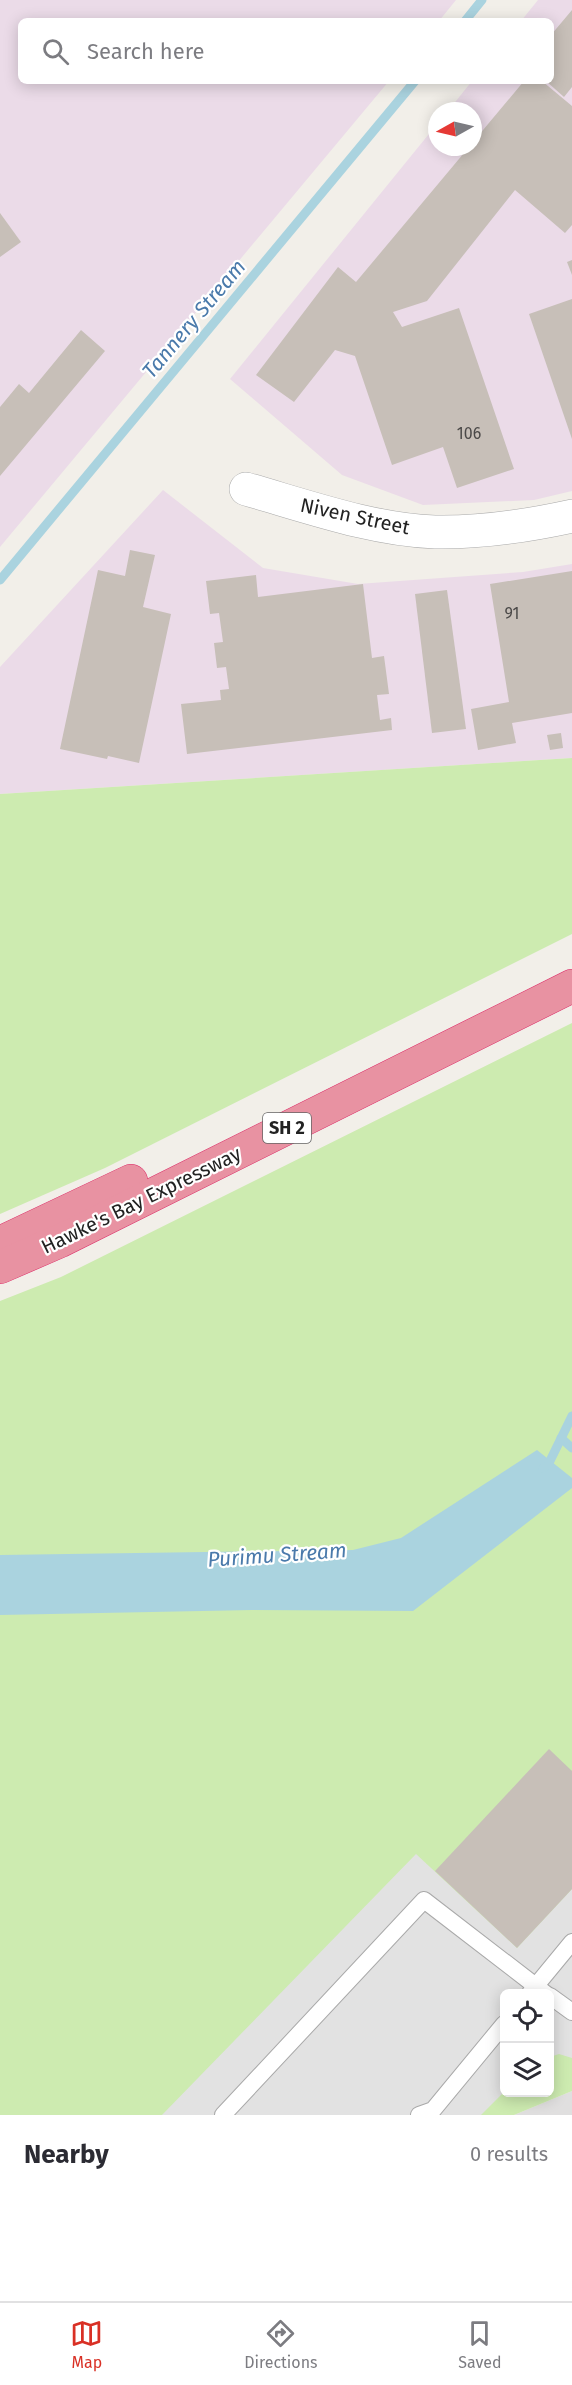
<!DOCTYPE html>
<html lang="en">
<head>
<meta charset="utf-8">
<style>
	:root { --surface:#fff; --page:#f2f2f3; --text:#2b2b33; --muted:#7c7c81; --line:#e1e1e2; --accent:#d93025 }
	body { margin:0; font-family:"Fira Sans",sans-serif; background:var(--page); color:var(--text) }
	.controls { position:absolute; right:18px; bottom:18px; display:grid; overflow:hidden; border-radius:9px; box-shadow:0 3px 15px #0003 }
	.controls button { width:54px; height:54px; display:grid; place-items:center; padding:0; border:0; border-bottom:2px solid var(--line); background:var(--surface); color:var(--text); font:30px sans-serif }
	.compass { position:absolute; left:428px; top:102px; width:54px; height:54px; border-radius:50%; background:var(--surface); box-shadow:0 3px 15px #0003; rotate:262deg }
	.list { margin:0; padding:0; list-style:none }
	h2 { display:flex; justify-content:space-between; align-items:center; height:78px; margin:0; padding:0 24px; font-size:26px }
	h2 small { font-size:20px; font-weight:400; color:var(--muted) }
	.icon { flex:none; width:33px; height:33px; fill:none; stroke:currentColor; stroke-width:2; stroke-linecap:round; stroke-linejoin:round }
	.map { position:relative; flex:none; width:572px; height:2115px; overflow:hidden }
	.search { position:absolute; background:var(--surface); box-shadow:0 3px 15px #0003; left:18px; right:18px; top:18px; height:66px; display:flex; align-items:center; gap:15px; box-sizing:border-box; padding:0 21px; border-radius:9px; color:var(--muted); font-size:22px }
	.sheet { height:186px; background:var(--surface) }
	nav { display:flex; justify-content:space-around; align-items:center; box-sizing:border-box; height:84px; border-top:2px solid var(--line); background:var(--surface); font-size:16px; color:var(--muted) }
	nav a { display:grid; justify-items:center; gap:3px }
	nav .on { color:var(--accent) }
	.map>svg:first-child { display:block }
</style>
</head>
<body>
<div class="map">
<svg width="572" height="2115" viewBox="0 0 572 2115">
	<rect width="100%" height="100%" fill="#f2efe9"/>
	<polygon fill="#e0dfdf" points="572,2091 572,2115 514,2115"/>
	<g fill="#ebdbe8">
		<polygon points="0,0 456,0 439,21 21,21 21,81 389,81 0,547"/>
		<polygon points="538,0 572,0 572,491 534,500 423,505 342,475 230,379 437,124 437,147 473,147 473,111 448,111 472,81 551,81 551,21 521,21"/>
		<polygon points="163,490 263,568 358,584 523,572 572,564 572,758 0,794 0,667"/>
	</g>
	<g fill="#cdebb0" fill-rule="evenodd">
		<polygon points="572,758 572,934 105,1168 0,1214 0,794"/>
		<path d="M572,1023v1068l-58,24h-514v-814l61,-24zM504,1994h46v98h-46z"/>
	</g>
	<polygon fill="#e2e2e2" points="416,1854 517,1948 572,1889 572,2058 559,2054 550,2057 550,1994 504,1994 504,2092 481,2115 162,2115"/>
	<polygon fill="#aad3df" points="537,1450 572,1478 572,1488 413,1611 252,1610 0,1615 0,1555 353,1550 401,1538"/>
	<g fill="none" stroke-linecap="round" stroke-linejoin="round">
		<g stroke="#aad3df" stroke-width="9">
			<polyline points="465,21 482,0"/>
			<polyline points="0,580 415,81"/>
			<polyline points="561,1438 572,1448"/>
			<polyline points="543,1468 548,1465 572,1416"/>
		</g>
	</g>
	<g fill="#c7bfb8">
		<polygon points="572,10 572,87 564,97 546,81 551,81 551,35"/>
		<polygon points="524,81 542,81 572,106 572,225 565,233 515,190 427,301 393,312 402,327 459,308 514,469 457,488 443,447 392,465 355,356 335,350 294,402 256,375 338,267 356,282 469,147 473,147 473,142"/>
		<polygon points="0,213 21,242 0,257"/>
		<polygon points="572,260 572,275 567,262"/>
		<polygon points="572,299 572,439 529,314"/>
		<polygon points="81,330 105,351 0,476 0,407 19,384 29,393"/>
		<polygon points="130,550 155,555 143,607 171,614 139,763 108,756 107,759 60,749 98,570 125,576"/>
		<polygon points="572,571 572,713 512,723 516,743 478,750 471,709 509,702 490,584"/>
		<polygon points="256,575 258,597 363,584 372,658 384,656 389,694 377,695 380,720 391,718 392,730 187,754 181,704 221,700 220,690 229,689 226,667 217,668 214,643 223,642 219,613 210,614 206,581"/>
		<polygon points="447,590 466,729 432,733 415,594"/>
		<polygon points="561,733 563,748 550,750 547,735"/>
		<polygon points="549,1749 572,1771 572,1889 517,1948 435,1871"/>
	</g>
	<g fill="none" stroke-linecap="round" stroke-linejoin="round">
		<g stroke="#a9a9a9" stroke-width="18">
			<g id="lane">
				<polyline points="530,1993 572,1942"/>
				<polyline points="550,1996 572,2012"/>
				<polyline points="223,2115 424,1900 546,1994"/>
				<polyline points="419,2115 433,2110 504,2024"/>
			</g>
		</g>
		<g stroke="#a9a9a9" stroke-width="34">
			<path id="street" d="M246,489c60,17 127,41 189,43 47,1 91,-6 137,-16"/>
		</g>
		<g stroke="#dc2a67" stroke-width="34">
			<g id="highway">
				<polyline points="0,1243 131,1181"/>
				<polyline points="0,1267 60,1241 572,986"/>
			</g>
		</g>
		<use href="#lane" stroke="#fff" stroke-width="16"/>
		<use href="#street" stroke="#fff" stroke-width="33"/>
		<use href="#highway" stroke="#e892a2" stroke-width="33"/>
	</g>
	<g text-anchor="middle" stroke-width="4.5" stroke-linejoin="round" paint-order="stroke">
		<g font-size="16" fill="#4b4948">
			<text x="469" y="439">106</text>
			<text x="512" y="619">91</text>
		</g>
		<rect fill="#fff" stroke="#646464" stroke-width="1.5" x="263" y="1113" width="48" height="30" rx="4.5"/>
		<g font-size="18" font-weight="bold" fill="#222">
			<text x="287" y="1134">SH 2</text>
		</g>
		<g font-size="20" fill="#222" stroke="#fff">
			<text transform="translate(355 516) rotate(12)" y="7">Niven Street</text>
			<text transform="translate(141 1200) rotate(-26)" y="7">Hawke's Bay Expressway</text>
		</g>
		<g font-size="21" font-style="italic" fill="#4a7aab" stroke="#fff">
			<text transform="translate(194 319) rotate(-50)" y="7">Tannery Stream</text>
			<text transform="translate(277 1555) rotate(-4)" y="7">Purimu Stream</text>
		</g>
	</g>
</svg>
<div class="controls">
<button><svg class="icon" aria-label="locate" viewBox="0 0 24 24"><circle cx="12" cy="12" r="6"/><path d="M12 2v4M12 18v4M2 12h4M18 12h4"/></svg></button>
<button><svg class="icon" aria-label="layers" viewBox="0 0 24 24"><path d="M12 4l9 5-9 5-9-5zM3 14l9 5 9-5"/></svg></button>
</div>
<svg class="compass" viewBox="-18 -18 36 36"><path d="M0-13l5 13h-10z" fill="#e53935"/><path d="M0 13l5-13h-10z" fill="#7c7c81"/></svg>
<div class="search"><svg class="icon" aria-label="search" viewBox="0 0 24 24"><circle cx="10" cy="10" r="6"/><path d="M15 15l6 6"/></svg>Search here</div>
</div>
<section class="sheet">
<h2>Nearby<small>0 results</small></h2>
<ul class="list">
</ul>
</section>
<nav>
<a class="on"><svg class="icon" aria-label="map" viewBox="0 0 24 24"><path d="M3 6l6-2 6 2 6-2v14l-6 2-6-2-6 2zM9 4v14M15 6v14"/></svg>Map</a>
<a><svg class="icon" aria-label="directions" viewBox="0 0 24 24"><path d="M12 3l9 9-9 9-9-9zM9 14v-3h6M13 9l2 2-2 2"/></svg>Directions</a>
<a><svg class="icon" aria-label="saved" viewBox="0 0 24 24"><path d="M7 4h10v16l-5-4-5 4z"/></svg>Saved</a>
</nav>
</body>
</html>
